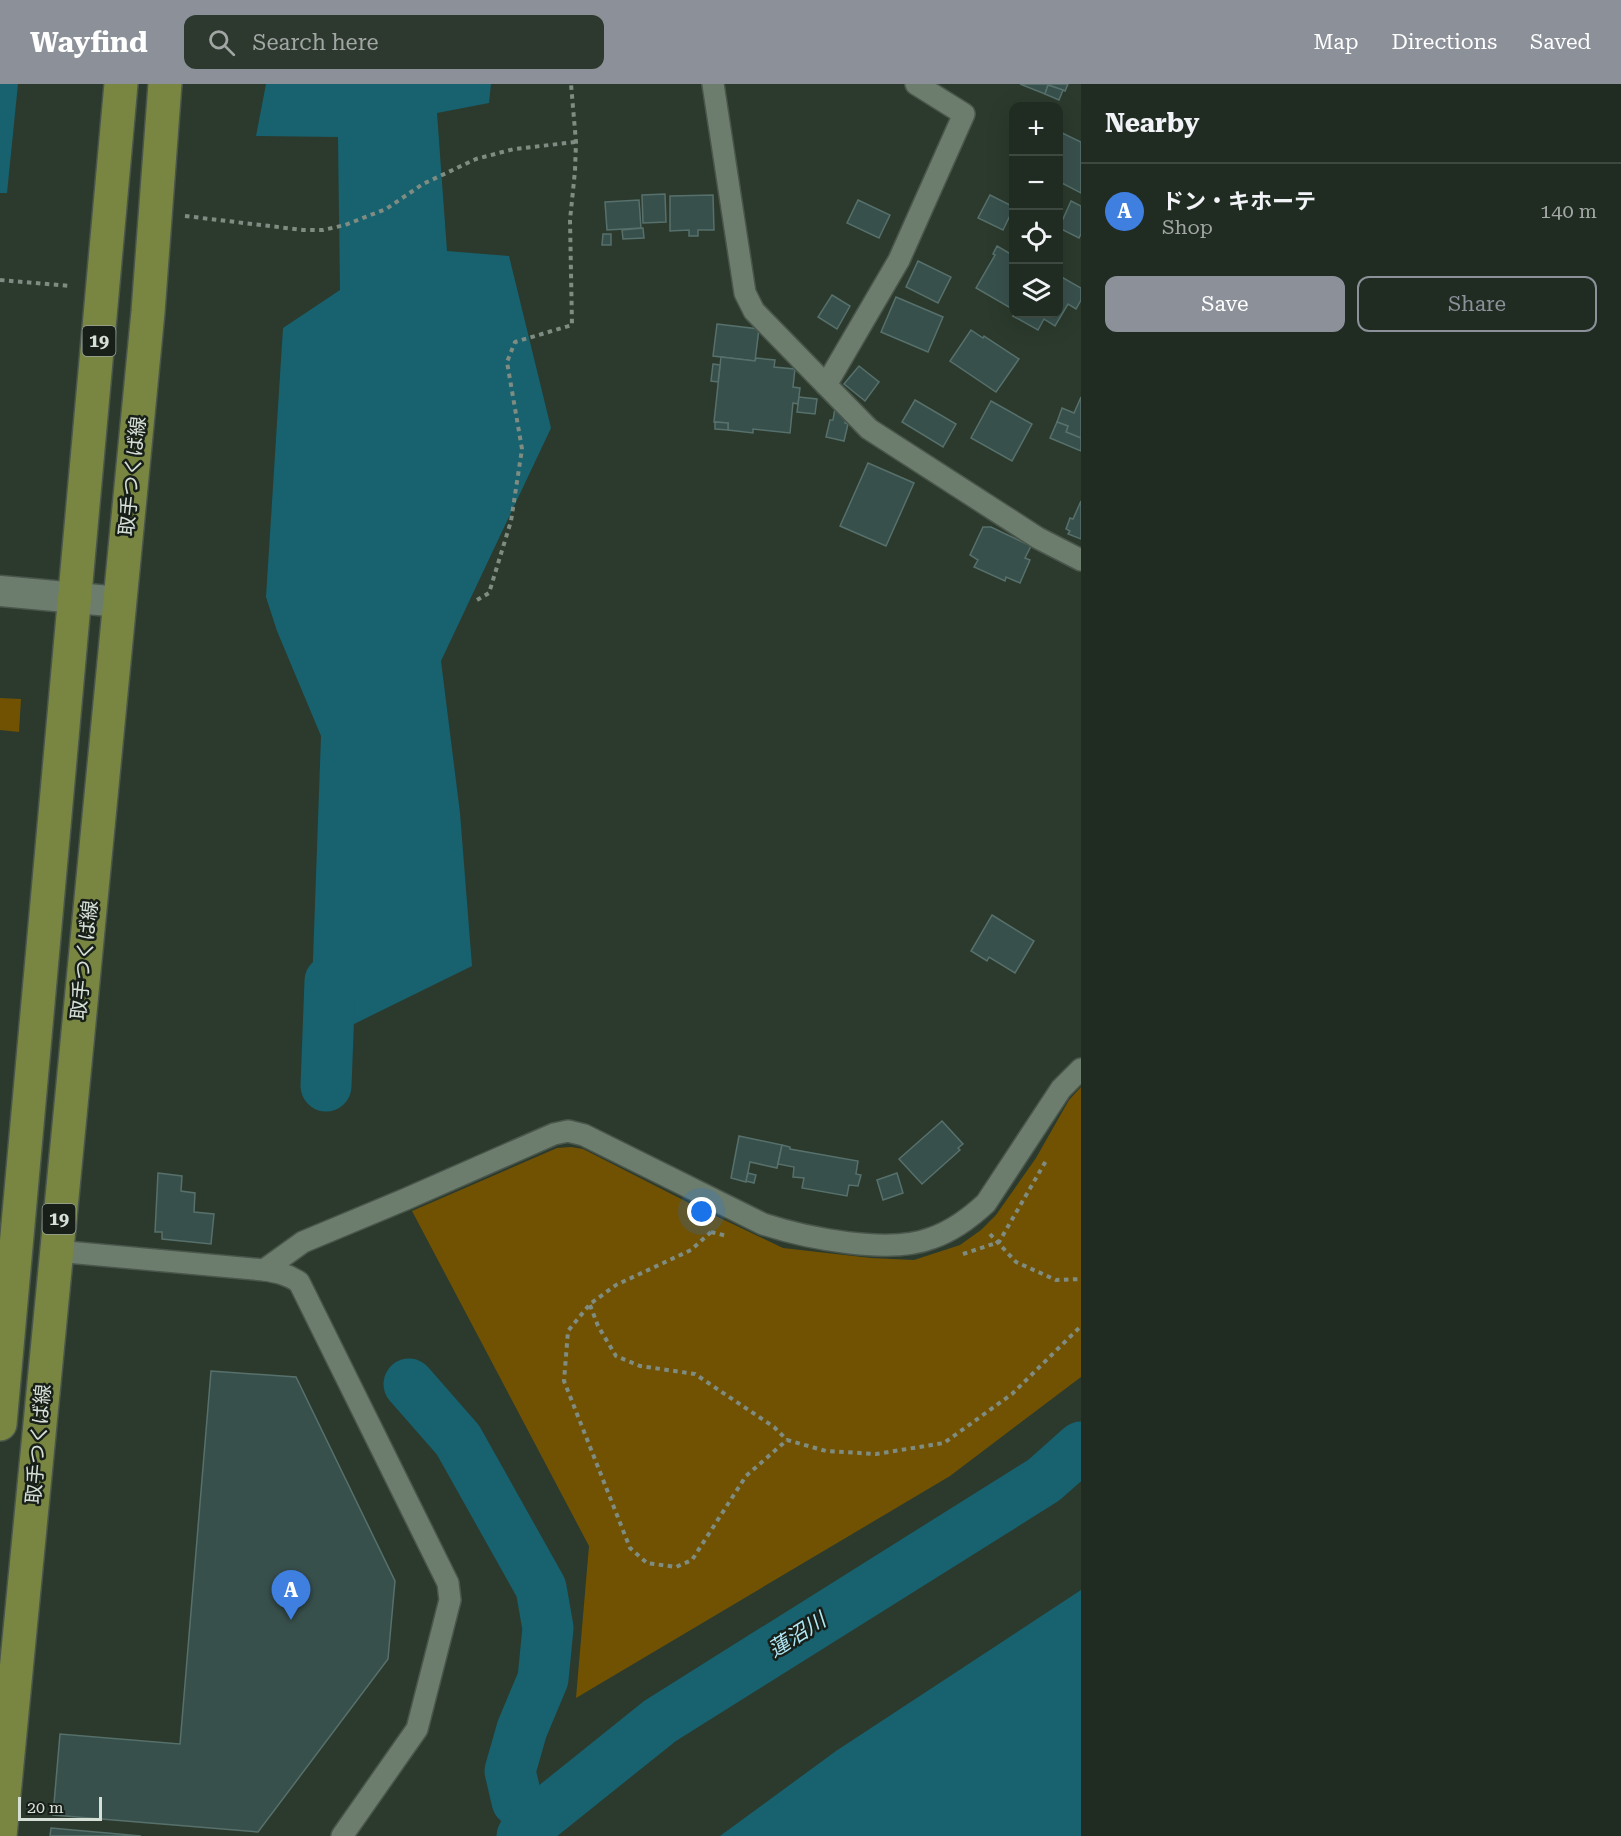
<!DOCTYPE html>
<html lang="en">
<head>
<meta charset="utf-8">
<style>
	:root { --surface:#202c22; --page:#2d382f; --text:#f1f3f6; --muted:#a2a7a5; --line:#3d4840; --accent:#8c9099 }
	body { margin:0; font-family:"Roboto Serif","Noto Sans JP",serif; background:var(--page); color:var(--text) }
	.controls { position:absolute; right:18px; top:18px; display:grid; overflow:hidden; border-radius:12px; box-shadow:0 6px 24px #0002 }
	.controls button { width:54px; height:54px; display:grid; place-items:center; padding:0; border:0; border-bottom:2px solid var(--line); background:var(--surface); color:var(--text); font:30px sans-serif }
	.scale { position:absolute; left:18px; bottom:15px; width:84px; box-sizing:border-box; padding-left:6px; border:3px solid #d6e0d7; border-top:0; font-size:16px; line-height:21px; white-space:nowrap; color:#d6e0d7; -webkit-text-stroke:4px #181f19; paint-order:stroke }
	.you { position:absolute; left:702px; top:1128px; width:21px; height:21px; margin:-15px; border:4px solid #fff; border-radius:50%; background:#1a73e8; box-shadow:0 0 0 9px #1a73e833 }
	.badge { display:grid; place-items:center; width:39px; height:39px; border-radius:50%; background:var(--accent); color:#fff; font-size:20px; font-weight:700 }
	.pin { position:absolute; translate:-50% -50px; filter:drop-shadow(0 2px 3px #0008) }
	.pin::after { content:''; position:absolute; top:32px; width:21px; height:18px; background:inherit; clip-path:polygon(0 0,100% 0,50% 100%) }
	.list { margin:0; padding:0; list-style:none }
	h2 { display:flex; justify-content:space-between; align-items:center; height:78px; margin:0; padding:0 24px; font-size:26px }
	h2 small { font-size:20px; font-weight:400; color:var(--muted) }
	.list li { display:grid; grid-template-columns:39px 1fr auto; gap:18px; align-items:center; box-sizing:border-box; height:96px; padding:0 24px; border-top:2px solid var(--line) }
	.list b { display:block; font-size:22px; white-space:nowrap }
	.list p { margin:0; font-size:20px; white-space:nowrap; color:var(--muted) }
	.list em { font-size:20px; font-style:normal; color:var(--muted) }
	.actions { display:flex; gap:12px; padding:18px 24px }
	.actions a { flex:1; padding:14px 0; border:2px solid var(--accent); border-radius:12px; text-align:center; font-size:21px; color:var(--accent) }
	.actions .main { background:var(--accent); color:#fff }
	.icon { flex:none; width:33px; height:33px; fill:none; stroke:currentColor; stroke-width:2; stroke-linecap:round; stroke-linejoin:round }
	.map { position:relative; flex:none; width:1081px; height:1752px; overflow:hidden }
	header { display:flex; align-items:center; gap:36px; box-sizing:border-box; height:84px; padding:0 30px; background:var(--accent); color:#fff }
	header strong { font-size:28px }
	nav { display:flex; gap:33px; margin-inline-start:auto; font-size:21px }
	.search { width:420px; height:54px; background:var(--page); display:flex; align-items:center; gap:15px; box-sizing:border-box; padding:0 21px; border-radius:12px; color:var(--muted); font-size:22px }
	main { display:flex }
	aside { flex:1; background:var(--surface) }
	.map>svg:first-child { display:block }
</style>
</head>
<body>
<header>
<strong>Wayfind</strong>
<div class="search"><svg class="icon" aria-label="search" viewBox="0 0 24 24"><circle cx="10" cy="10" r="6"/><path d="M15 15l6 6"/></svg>Search here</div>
<nav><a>Map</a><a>Directions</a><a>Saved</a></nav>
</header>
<main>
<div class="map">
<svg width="1081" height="1752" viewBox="0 0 1081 1752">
	<rect width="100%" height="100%" fill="#2b3a2d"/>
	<g fill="#715203">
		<polygon points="0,614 21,615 19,648 0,646"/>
		<polygon points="1081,1003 1081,1293 950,1392 576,1614 589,1462 412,1127 557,1064 571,1063 583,1065 695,1122 783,1164 871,1174 914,1176 960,1161 981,1146 996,1131 1036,1074 1069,1016"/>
	</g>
	<g fill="#18616f">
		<polygon points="0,0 18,0 7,109 0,109"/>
		<polygon points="266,0 491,0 489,19 437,29 447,167 509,172 551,344 441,577 460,729 472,882 350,942 309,988 321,652 277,547 266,513 283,244 340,206 338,53 256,52"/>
		<polygon points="1081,1506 1081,1752 720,1752 836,1667"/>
	</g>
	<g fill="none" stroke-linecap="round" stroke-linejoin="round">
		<g stroke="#18616f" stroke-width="51">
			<polyline points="326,1002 330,897"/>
			<polyline points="409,1300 458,1356 541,1504 548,1544 543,1595 522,1645 510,1687 517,1717 539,1734"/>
			<polyline points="522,1752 539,1734 660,1637 1044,1396 1081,1363"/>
		</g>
	</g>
	<g fill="#38504c" stroke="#57706b" stroke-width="1.5">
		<polygon points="1020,0 1068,0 1065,7 1048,1 1045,10"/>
		<polygon points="1048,1 1063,6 1059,16 1045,10"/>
		<polygon points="1058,47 1081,58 1081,109 1058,97"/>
		<polygon points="665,110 666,138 643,139 642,111"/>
		<polygon points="713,111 714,146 698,146 698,152 689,152 689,146 670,147 670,112"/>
		<polygon points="990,111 1014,123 1003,146 978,134"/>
		<polygon points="639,116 641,144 607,146 605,118"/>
		<polygon points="858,116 890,131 879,154 847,139"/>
		<polygon points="1071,117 1081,122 1081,150 1079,154 1059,144"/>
		<polygon points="643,144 644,154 623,155 622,146"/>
		<polygon points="603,150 611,150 611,161 602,161"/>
		<polygon points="997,162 1014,172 1014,226 976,204 995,171 993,170"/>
		<polygon points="918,177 951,193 938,219 906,203"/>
		<polygon points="1058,191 1081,204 1081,216 1076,225 1068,220 1055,242 1044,235 1038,246 1013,232 1015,230 1058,230"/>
		<polygon points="832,211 850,222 837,245 818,233"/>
		<polygon points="896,213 943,233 928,268 881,248"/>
		<polygon points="717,240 759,245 755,277 713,272"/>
		<polygon points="971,246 983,254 984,252 1019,275 996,308 950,277"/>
		<polygon points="721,273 755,277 756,274 775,276 774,283 795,285 793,303 800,304 798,320 793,319 790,349 753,345 753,349 728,346 728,339 714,338"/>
		<polygon points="713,280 720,281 718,298 711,297"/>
		<polygon points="859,282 879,298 865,317 844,300"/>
		<polygon points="799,313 817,315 815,330 797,328"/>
		<polygon points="1081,313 1081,354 1066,348 1068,342 1057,338 1062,324 1074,329"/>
		<polygon points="915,316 956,340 943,363 902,338"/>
		<polygon points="991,317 1032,340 1012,377 971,354"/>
		<polygon points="835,324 846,335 845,339 848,340 844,357 826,353 830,336 833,336"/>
		<polygon points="715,338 728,339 728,346 715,345"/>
		<polygon points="1057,338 1068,342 1066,348 1081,354 1081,367 1050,354"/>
		<polygon points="868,379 914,399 886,462 840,442"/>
		<polygon points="1081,417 1081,455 1068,450 1070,447 1066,445 1070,434 1073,435"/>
		<polygon points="983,443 991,443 1031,462 1025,474 1030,476 1020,499 1006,493 1005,497 974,483 978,476 970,471"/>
		<polygon points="992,831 1034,857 1015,889 989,873 987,877 971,867"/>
		<polygon points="942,1037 963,1060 958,1064 960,1066 922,1100 899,1075"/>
		<polygon points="739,1052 782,1061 777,1084 750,1078 746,1098 731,1094"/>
		<polygon points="782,1061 790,1063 790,1065 858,1077 856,1090 861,1091 858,1102 849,1101 847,1112 802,1104 804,1094 793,1093 794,1083 778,1080"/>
		<polygon points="158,1089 182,1092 181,1107 195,1109 194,1128 214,1130 211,1160 162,1155 162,1148 155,1148"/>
		<polygon points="748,1089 756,1091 754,1099 746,1097"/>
		<polygon points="897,1089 903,1109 883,1116 877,1096"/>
		<polygon points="211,1287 296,1293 395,1497 388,1575 258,1748 53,1731 60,1650 180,1660"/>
		<polygon points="51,1744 141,1752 50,1752"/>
	</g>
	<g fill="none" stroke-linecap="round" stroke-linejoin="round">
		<g stroke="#4a564b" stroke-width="24">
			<g id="street">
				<polyline points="713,0 745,209 754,227 869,345 1038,454 1081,476"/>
				<polyline points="826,301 899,176 964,30 916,0"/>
				<path d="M56,1167l208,19c13,2 23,4 35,12l149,301 2,17 -33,129 -75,107"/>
				<path d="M264,1186l39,-28 103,-43 148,-65 14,-3 16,4 179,89c43,14 126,31 169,14 20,-7 38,-20 54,-35l75,-114 20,-20"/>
			</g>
		</g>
		<g stroke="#4a564b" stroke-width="33">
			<polyline id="secondary" points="0,507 120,518"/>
		</g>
		<g stroke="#4a564b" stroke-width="36">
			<g id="primary">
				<polyline points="0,1340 121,0"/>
				<polyline points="0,1752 148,228 165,0"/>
			</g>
		</g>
		<g stroke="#7f8c81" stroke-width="4" stroke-dasharray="4.5 4.5" stroke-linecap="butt">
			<polyline points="185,132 303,146 323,146 345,141 386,125 423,100 476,75 514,65 576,58"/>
			<polyline points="0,196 71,202"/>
			<polyline points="477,516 489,509 511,437 522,365 507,278 515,258 572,241 570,136 575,87 576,58 571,0"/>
			<polyline points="711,1148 691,1166 616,1201 590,1220 568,1247 564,1297 630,1464 647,1479 676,1483 692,1476 746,1392 787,1356 826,1367 876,1370 944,1359 1012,1310 1081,1242"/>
			<polyline points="711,1148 727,1152"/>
			<polyline points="990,1150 1016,1178 1056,1196 1081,1195"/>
			<polyline points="963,1170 999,1158 1047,1075"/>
			<polyline points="590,1221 598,1242 616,1272 640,1282 695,1290 774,1343 787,1356"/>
		</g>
		<use href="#street" stroke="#6c7d6e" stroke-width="21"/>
		<use href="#secondary" stroke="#6c7d6e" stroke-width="30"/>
		<use href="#primary" stroke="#788642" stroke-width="33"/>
	</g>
	<g text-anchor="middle" stroke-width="5" stroke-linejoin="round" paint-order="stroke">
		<g fill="#181f19" stroke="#9da69e" stroke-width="1.5">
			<rect x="82.5" y="242" width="33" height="30" rx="4.5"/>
			<rect x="42.5" y="1120" width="33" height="30" rx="4.5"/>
		</g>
		<g font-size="18" font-weight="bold" fill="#d6e0d7">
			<text x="99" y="263">19</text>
			<text x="59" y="1141">19</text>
		</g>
		<g font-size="20" fill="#d6e0d7" stroke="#181f19">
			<text transform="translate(132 392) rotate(-84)" y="7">取手つくば線</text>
			<text transform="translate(84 876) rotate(-84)" y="7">取手つくば線</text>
			<text transform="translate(38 1360) rotate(-85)" y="7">取手つくば線</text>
		</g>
		<g font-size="21" font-style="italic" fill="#b0e8f5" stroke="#181f19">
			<text transform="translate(797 1551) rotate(-32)" y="7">蓮沼川</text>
		</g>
	</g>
</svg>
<div class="controls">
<button>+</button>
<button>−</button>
<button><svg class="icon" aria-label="locate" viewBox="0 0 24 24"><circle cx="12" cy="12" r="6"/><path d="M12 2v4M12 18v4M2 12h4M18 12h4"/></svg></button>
<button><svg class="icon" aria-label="layers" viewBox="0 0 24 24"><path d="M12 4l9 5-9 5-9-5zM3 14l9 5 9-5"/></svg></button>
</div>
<div class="scale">20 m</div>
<div class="you"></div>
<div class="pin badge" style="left:291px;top:1536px;background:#3f7fe0">A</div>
</div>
<aside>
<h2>Nearby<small></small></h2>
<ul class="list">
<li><span class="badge" style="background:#3f7fe0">A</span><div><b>ドン・キホーテ</b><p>Shop</p></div><em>140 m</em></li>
</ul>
<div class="actions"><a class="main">Save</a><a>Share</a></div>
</aside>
</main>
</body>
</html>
